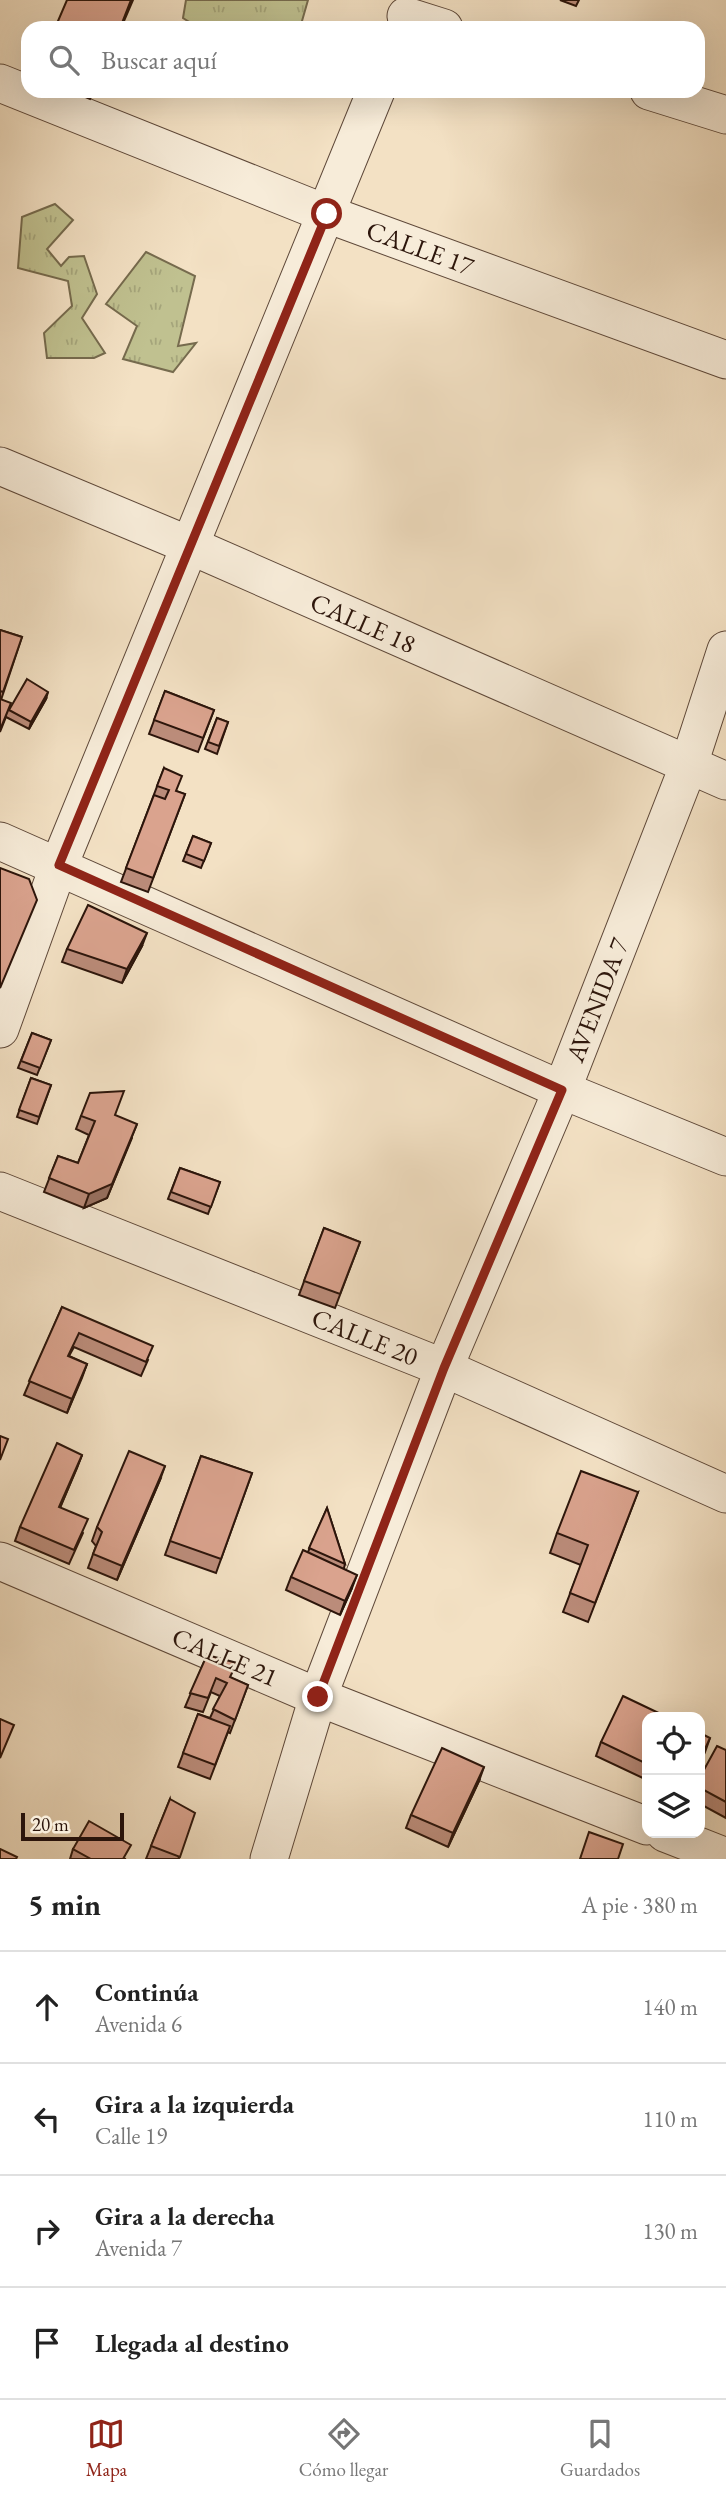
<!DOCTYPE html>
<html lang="es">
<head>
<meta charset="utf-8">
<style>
	:root { --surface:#fff; --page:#f2f2f2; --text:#222; --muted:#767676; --line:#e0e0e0; --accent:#8f2418 }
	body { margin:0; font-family:"EB Garamond",serif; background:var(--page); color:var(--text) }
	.controls { position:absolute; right:21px; bottom:21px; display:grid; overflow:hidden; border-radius:14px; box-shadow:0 7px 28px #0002 }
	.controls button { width:63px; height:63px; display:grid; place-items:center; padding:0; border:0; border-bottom:2px solid var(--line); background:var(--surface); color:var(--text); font:35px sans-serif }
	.scale { position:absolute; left:21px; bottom:18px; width:103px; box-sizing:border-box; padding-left:7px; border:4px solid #2c150b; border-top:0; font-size:19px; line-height:24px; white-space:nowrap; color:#2c150b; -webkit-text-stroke:5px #f7ecd9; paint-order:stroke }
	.stop { position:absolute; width:21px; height:21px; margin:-16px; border:5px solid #8f2418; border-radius:50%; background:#fff }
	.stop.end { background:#8f2418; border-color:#fff; box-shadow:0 2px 7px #0008 }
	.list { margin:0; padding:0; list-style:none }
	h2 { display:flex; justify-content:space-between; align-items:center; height:91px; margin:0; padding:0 28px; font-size:30px }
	h2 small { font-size:23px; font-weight:400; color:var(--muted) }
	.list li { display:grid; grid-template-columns:46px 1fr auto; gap:21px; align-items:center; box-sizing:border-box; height:112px; padding:0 28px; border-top:2px solid var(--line) }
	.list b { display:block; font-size:26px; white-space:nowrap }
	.list p { margin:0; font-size:23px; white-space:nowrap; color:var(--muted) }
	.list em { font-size:23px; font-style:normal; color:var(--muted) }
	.icon { flex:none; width:38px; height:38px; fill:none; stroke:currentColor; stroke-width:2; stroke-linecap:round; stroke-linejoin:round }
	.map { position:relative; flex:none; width:726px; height:1859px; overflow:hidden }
	.search { position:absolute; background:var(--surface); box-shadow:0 7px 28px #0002; left:21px; right:21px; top:21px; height:77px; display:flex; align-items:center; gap:18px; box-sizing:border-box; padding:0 24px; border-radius:21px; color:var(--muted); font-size:26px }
	.sheet { height:539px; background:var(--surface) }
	nav { display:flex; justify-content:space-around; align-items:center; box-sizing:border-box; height:98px; border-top:2px solid var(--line); background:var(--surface); font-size:19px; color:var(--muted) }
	nav a { display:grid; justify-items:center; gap:4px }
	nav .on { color:var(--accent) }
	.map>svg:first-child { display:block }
</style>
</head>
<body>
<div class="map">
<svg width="726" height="1859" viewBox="0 0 726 1859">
	<defs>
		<pattern id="grass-tufts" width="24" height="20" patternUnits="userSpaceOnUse" patternTransform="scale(1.75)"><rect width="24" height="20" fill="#c0c190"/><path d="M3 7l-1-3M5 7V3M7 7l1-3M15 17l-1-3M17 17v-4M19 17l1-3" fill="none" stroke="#a5a57b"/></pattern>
	</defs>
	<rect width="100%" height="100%" fill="#f3e1c4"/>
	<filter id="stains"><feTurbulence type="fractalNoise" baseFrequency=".00286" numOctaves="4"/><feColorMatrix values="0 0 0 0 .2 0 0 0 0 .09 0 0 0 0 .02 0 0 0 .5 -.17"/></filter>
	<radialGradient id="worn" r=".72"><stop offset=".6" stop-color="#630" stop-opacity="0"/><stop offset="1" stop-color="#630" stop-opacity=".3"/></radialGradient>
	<g fill="url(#grass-tufts)" stroke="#766b4e" stroke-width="2">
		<polygon points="186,0 308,0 300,28 199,28 183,18"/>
		<polygon points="55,204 73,220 47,249 61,266 69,257 84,256 97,294 82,318 105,353 94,358 47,358 44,333 72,306 68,281 18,268 22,217"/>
		<polygon points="146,252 195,276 178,346 196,343 173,372 123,359 137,326 106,304"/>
	</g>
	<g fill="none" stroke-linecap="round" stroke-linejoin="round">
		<g stroke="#5e4839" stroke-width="39">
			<g id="minor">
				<polyline points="406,16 444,28"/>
				<polyline points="0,83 327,214 726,360"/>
				<polyline points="649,91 726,115"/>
				<polyline points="0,466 191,546 726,781"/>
				<polyline points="0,841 562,1090 726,1157"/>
				<polyline points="0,1029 59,865 376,91"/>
				<polyline points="0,1191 444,1368 726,1494"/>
				<polyline points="0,1561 318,1697 647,1826"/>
				<polyline points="665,1833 726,1857"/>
				<polyline points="269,1859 318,1697 444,1368 562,1090 688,767 726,650"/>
			</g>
		</g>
		<use href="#minor" stroke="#f7ecd9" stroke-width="37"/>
	</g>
	<g fill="#bb8c7a" stroke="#2c150b" stroke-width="2">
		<polygon points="560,0 579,0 576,6"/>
		<polygon points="71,91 94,91 90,99"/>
		<polygon points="0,630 22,637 1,700 9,710 46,699 29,729 6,717 0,732"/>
		<polygon points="165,691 214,710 198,752 149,734"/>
		<polygon points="217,718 228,722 217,754 205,749"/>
		<polygon points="164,768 176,791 185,794 148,892 121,882"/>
		<polygon points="193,836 211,843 201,868 183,861"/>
		<polygon points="142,946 122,983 62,962 67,949"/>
		<polygon points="32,1033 51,1040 37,1075 18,1068"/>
		<polygon points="31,1078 51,1085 37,1124 17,1117"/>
		<polygon points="115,1115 132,1138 107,1198 84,1208 44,1192 58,1156 78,1163 89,1135 76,1129 81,1116"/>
		<polygon points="180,1168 220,1182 208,1214 168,1199"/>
		<polygon points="324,1228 360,1242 335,1308 299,1295"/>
		<polygon points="62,1307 148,1360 141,1376 74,1347 69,1356 87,1364 67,1413 24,1395"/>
		<polygon points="82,1455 60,1508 83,1533 69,1564 15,1541 20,1527"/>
		<polygon points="201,1456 252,1473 216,1573 165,1555"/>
		<polygon points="160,1480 117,1580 88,1568 96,1546 92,1541 97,1527"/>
		<polygon points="638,1492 588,1622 563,1612 581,1565 550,1553 557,1533"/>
		<polygon points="327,1508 345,1564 344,1568 352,1588 340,1615 286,1590 291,1577 308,1552"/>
		<polygon points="207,1655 231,1678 248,1685 230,1733 228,1732 210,1779 178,1767 198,1714 210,1718 220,1696 211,1692 203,1712 185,1707"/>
		<polygon points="647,1717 647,1780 596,1756 601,1742"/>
		<polygon points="726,1750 726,1818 700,1804 700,1777"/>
		<polygon points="479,1781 448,1847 406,1828 411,1815"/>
		<polygon points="170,1799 179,1859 146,1859"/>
		<polygon points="73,1849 126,1859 70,1859"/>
	</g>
	<g fill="#997263" stroke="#2c150b" stroke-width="2">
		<polygon points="131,0 133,0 121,28 120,28"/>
		<polygon points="48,692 46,699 29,729 31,722"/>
		<polygon points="147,933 142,946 122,983 127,969"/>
		<polygon points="137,1124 107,1198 84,1208 89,1194"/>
		<polygon points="87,1364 82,1378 67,1413 72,1399"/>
		<polygon points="82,1455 77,1468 54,1521 59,1507"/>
		<polygon points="165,1466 160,1480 117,1580 122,1566"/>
		<polygon points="357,1575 352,1588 340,1615 345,1601"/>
		<polygon points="710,1738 705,1752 700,1763 700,1760"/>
		<polygon points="484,1767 479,1781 448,1847 453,1833"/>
	</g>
	<g fill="#daa38e" stroke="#2c150b" stroke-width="2">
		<polygon points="67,0 131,0 120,28 55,28"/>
		<polygon points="0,630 22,637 3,692 0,691"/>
		<polygon points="27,679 48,692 31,722 9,710"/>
		<polygon points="165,691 214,710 203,738 154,720"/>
		<polygon points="0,699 11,703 0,730"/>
		<polygon points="217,718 228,722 219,746 208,742"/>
		<polygon points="164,768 182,776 176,791 185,794 153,878 126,868 154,795 165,799 169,790 157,786"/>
		<polygon points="193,836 211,843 204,861 186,854"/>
		<polygon points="0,868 29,879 37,900 0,988"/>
		<polygon points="88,905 147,933 127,969 67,949"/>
		<polygon points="32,1033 51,1040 40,1068 21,1061"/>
		<polygon points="31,1078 51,1085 39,1117 19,1110"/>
		<polygon points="124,1091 115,1115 137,1124 112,1184 89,1194 49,1178 58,1156 78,1163 95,1121 81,1116 90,1093"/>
		<polygon points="180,1168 220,1182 211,1207 171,1192"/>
		<polygon points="324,1228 360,1242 340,1294 304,1281"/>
		<polygon points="62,1307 153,1346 146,1362 79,1333 68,1356 87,1364 72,1399 29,1381"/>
		<polygon points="0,1436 8,1439 0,1460"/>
		<polygon points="57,1443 82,1455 59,1507 88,1519 74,1550 20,1527"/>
		<polygon points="129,1451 165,1466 122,1566 93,1554 102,1532 97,1527"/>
		<polygon points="201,1456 252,1473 221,1559 170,1541"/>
		<polygon points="581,1471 638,1492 595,1603 570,1593 588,1545 557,1533"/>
		<polygon points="327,1508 345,1564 309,1548"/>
		<polygon points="303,1550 357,1575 345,1601 291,1577"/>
		<polygon points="207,1655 237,1663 230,1677 248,1685 235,1720 213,1709 227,1683 216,1678 208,1698 190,1693"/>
		<polygon points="623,1696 667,1717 647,1717 647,1764 601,1742"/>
		<polygon points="198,1714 230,1726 215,1765 183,1753"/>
		<polygon points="0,1719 14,1725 0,1758"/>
		<polygon points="700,1733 710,1738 700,1760"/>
		<polygon points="717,1746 726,1750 726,1802 700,1788 700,1777"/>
		<polygon points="442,1748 484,1767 453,1833 411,1815"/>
		<polygon points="170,1799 195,1813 180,1857 151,1846"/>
		<polygon points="89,1821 131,1845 123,1859 91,1859 73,1849"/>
		<polygon points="589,1832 623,1844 618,1859 580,1859"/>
		<polygon points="0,1849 17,1857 16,1859 0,1859"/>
	</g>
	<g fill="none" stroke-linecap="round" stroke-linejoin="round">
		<polyline stroke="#8f2418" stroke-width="9" points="318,1697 444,1368 562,1090 59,865 327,214"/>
	</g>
	<g text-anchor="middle" stroke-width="5" stroke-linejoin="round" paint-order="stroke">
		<g font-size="26" fill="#2c150b" stroke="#f7ecd9">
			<text transform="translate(420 248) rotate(20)" y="9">CALLE 17</text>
			<text transform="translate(363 623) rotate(24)" y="9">CALLE 18</text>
			<text transform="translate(597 1000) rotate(-69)" y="9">AVENIDA 7</text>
			<text transform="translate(365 1337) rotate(22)" y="9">CALLE 20</text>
			<text transform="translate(225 1657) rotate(23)" y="9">CALLE 21</text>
		</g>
	</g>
	<rect width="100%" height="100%" filter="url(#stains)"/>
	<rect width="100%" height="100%" fill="url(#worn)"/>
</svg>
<div class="controls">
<button><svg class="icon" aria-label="locate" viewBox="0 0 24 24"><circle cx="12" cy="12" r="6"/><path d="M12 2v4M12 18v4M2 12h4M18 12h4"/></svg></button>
<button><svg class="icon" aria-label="layers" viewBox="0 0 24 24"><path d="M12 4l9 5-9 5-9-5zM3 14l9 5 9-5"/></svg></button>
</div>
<div class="scale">20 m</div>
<div class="stop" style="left:327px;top:214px"></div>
<div class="stop end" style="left:318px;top:1697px"></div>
<div class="search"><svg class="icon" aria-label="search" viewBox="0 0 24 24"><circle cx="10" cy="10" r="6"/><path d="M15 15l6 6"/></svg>Buscar aquí</div>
</div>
<section class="sheet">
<h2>5 min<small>A pie · 380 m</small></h2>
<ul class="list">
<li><svg class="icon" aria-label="ahead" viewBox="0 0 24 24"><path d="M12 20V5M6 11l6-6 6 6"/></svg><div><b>Continúa</b><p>Avenida 6</p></div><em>140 m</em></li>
<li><svg class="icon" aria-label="left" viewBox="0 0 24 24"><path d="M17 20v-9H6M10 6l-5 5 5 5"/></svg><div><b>Gira a la izquierda</b><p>Calle 19</p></div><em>110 m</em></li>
<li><svg class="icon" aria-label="right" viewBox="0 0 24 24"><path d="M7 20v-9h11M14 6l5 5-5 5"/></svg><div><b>Gira a la derecha</b><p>Avenida 7</p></div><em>130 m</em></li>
<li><svg class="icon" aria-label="arrive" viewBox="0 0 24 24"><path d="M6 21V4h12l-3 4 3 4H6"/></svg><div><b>Llegada al destino</b></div></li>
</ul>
</section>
<nav>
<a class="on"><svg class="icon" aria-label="map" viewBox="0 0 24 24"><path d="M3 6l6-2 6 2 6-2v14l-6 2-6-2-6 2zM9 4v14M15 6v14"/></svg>Mapa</a>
<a><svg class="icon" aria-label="directions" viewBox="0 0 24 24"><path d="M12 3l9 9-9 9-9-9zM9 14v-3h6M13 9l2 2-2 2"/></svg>Cómo llegar</a>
<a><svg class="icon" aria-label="saved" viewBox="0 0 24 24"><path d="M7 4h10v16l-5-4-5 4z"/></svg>Guardados</a>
</nav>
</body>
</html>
